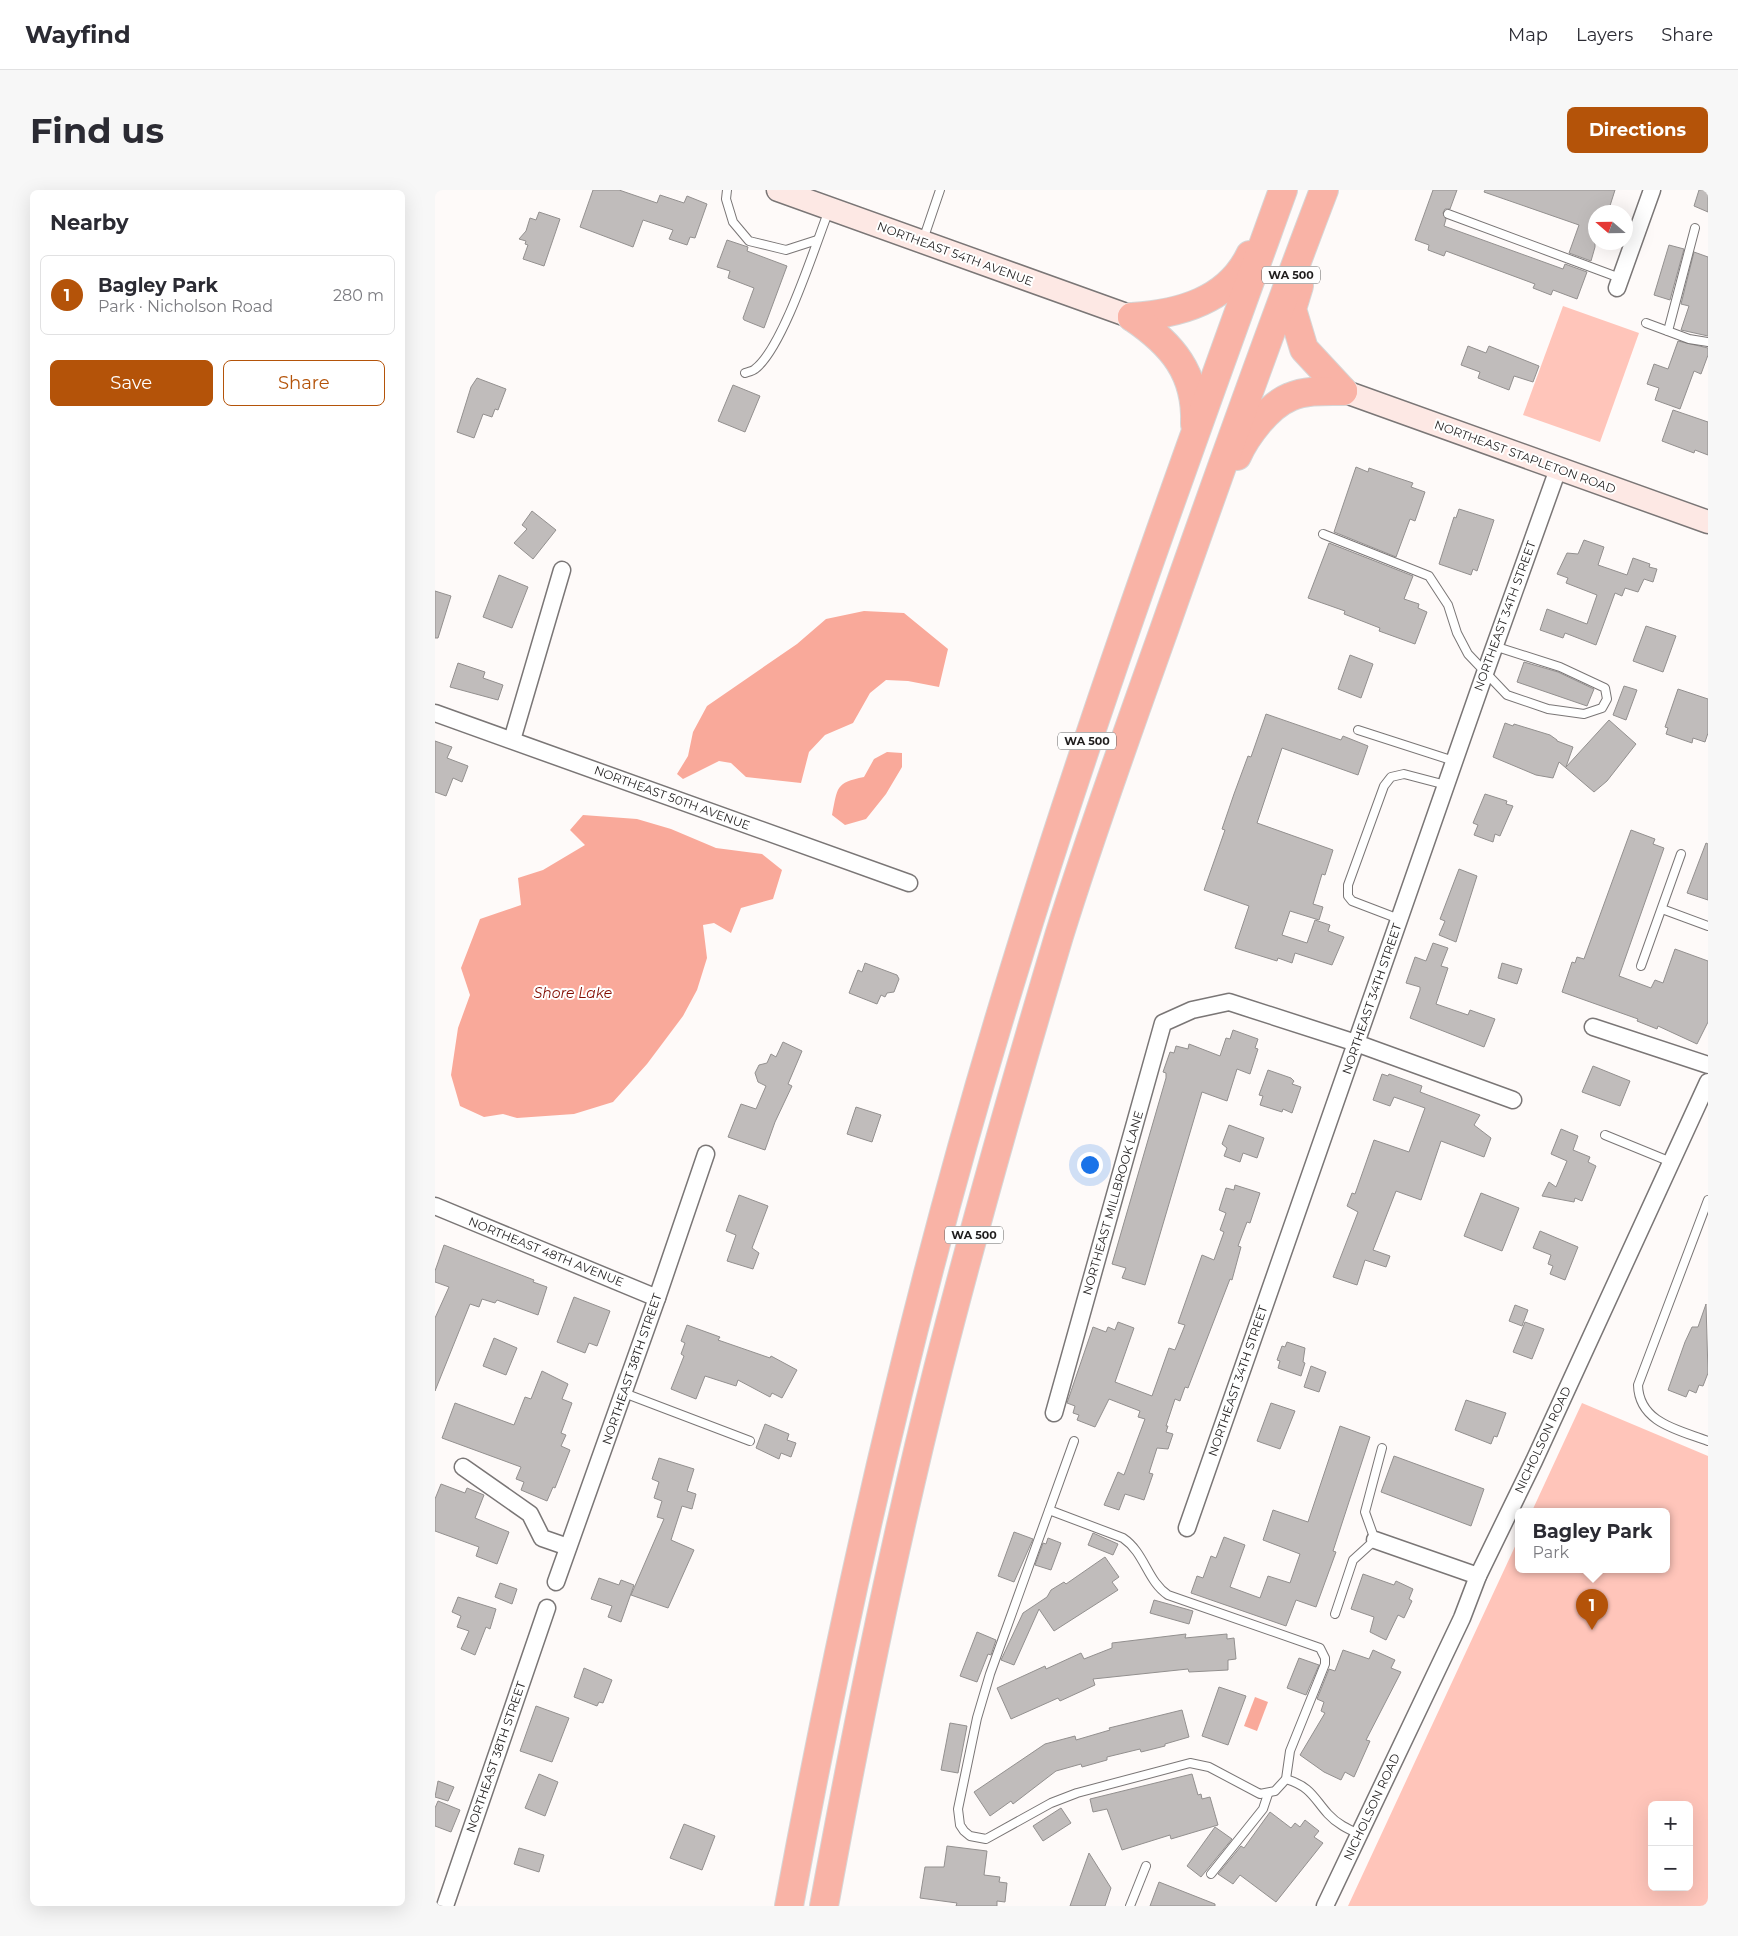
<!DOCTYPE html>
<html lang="en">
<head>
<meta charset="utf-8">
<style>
	:root { --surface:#fff; --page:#f7f7f7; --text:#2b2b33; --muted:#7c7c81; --line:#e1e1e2; --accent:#b45309 }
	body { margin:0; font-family:Montserrat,sans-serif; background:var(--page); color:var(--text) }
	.controls { position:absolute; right:15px; bottom:15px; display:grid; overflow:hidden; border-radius:8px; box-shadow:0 5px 20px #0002 }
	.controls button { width:45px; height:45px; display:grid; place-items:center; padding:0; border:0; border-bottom:1px solid var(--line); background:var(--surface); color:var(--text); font:25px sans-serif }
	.compass { position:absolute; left:1153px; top:15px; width:45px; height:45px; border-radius:50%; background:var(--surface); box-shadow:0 5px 20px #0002; rotate:290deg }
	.you { position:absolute; left:654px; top:974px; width:18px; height:18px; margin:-12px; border:4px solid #fff; border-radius:50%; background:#1a73e8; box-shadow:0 0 0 8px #1a73e833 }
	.badge { display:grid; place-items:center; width:32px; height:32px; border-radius:50%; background:var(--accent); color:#fff; font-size:16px; font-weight:700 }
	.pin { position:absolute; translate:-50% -41px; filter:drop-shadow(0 1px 2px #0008) }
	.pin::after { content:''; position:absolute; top:26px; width:18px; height:15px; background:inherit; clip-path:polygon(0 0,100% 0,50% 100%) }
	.popup { position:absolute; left:1080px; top:1318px; width:155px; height:65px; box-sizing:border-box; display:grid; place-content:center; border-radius:8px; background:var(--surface); filter:drop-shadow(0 1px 4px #0005); font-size:16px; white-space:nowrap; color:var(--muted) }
	.popup b { font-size:19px; color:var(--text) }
	.popup::after { content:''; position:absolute; left:50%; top:100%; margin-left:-10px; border:10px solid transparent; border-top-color:var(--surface) }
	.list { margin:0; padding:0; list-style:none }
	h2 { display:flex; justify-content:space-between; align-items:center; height:65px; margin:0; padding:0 20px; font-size:21px }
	h2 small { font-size:16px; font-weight:400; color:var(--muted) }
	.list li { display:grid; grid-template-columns:32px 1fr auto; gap:15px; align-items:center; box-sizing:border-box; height:80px; margin:0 10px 10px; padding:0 10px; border:1px solid var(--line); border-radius:8px }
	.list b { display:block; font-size:19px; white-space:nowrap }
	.list p { margin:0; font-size:16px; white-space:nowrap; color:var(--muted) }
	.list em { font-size:16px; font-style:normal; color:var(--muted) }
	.actions { display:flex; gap:10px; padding:15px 20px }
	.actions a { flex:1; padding:11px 0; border:1px solid var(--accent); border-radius:8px; text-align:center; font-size:18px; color:var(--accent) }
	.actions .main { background:var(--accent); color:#fff }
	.map { position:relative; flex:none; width:1273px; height:1716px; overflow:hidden; border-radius:8px }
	header { display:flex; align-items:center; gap:30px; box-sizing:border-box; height:70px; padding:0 25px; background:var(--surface); border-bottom:1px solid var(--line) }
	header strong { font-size:24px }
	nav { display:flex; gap:28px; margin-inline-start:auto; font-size:18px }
	.intro { display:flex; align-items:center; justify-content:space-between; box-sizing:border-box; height:120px; padding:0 30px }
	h1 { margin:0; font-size:35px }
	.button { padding:12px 22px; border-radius:8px; background:var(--accent); color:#fff; font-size:18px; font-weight:700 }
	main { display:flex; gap:30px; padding:0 30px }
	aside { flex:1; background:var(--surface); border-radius:8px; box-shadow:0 5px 20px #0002 }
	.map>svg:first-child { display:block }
</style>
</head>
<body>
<header>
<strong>Wayfind</strong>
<nav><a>Map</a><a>Layers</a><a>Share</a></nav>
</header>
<div class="intro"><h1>Find us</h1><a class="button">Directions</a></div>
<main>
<aside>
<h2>Nearby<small></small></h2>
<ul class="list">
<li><span class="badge">1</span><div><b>Bagley Park</b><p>Park · Nicholson Road</p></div><em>280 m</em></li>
</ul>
<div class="actions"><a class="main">Save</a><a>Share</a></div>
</aside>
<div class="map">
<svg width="1273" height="1716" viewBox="0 0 1273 1716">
	<rect width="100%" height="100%" fill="#fefaf9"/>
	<g fill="#ffc5ba" fill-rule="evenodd">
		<polygon points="1128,116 1204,143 1165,252 1088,225"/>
		<path d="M1147,1213l126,53v450h-360l170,-366v29h148v-58h-134zM1217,1615h37v82h-37z"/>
	</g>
	<g fill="#f9a99a">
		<polygon points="429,421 469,423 513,459 504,497 473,491 451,490 435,503 418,533 390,545 374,562 366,593 311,587 296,573 284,571 248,589 242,584 253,566 258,542 272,516 362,454 391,429"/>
		<path d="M452,562l15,1v14l-16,27 -20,25 -21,6 -13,-10c6,-28 3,-32 32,-38l10,-18z"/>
		<polygon points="148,625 202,629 236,639 281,658 327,664 347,680 338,709 306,718 296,743 279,733 268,735 272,768 262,800 248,826 212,874 178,912 139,924 82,928 68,924 49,927 25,916 16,885 23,838 35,805 26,778 45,729 86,715 83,688 108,680 150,655 135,640"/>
		<polygon points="820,1507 833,1512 822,1541 809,1536"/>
	</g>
	<g fill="#c0bcbb" stroke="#93908f">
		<polygon points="158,0 184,0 222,13 225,5 249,13 252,6 272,14 260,48 255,47 252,55 234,49 238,40 208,30 198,57 145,37"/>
		<polygon points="998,0 1022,0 1015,19 1010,19 1008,23 1011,29 1009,36 1128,79 1130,74 1152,82 1142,109 1118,100 1116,105 1098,98 1100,94 1011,61 1009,66 993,60 994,55 980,50"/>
		<polygon points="1050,0 1180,0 1173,22 1160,22 1160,57 1156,71 1134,63 1144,35 1049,2"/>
		<polygon points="1264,0 1273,0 1273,22 1259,16"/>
		<polygon points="104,22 125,29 109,76 88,69 93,55 90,54 91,51 84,49 91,41 95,28 101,30"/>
		<polygon points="292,50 313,57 312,61 352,76 329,138 309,130 308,128 319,98 293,88 295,81 282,77"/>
		<polygon points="1234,55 1249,59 1235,110 1219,105"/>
		<polygon points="1259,62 1273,67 1273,146 1246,140 1254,116 1246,114"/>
		<polygon points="1243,151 1273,158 1273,165 1266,184 1259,181 1245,219 1220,210 1224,198 1212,194 1219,174 1233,179"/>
		<polygon points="1033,156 1051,163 1054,156 1104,176 1098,192 1079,186 1074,200 1043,188 1045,182 1026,175"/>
		<polygon points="42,188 71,199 63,220 60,219 57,227 48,224 39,248 22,242 36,197"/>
		<polygon points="298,195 325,206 310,242 283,231"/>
		<polygon points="1238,220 1273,232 1273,265 1260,260 1259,263 1227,251"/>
		<polygon points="921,277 933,282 934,278 963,288 978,293 976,297 990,302 980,331 975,329 961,367 899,342"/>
		<polygon points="1024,319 1059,330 1042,381 1038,379 1036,385 1004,374 1019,327 1021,328"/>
		<polygon points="97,321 121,340 98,369 79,353 92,339 87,335"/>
		<polygon points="1149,350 1169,357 1163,375 1192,385 1198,368 1215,374 1214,377 1222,379 1218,392 1209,389 1203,402 1190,398 1187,406 1180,403 1161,455 1130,443 1128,448 1105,440 1112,419 1152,434 1162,405 1131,393 1133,388 1122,384 1132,363 1143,364"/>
		<polygon points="894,353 978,386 969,409 984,414 983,418 992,422 980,454 944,441 945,438 909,424 910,421 873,408"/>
		<polygon points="64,385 93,397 77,438 48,427"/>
		<polygon points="0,401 16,406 3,448 0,448"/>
		<polygon points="1211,436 1241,446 1228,482 1198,471"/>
		<polygon points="915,465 938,474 926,508 903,499"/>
		<polygon points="1089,472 1123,482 1159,499 1152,516 1082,492"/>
		<polygon points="23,473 50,482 48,488 68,495 63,510 15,497"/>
		<polygon points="1189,496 1202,500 1191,530 1178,525"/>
		<polygon points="1243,499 1273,509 1273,543 1270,552 1258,548 1257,553 1231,544 1233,538 1230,537"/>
		<polygon points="831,524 906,550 908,546 933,556 923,585 847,558 822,633 898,660 890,685 887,684 878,714 888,717 884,730 855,721 847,745 872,753 880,730 895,735 893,741 909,747 897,775 860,763 857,773 843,768 842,771 800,758 814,716 769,700 790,640 787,639 799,604 813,566 816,567"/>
		<polygon points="1174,530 1201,554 1172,591 1159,602 1124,572 1118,588 1101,585 1058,567 1070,533 1078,536 1079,534 1115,545 1122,550 1122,551 1138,557 1131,577"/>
		<polygon points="0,551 17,557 12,568 33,576 27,592 18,588 11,606 0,602"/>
		<polygon points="1050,604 1072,611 1071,614 1078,616 1065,646 1060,644 1058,652 1039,645 1043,635 1038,633"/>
		<polygon points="1196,640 1220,649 1218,654 1229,658 1184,786 1216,798 1220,790 1228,793 1240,759 1273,771 1273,832 1262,854 1223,836 1222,839 1202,831 1203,829 1127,802 1137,772 1140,773 1142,767 1149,769"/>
		<polygon points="1271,653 1273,654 1273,710 1252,703"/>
		<polygon points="1024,679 1042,686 1021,752 1004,745 1010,731 1005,729"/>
		<polygon points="998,753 1013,758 1006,776 1013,778 1001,814 1033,825 1035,820 1060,829 1049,857 975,828 985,800 985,797 971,793 980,767 991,771"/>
		<polygon points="430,773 462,785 464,789 459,802 452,803 450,807 446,805 442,814 414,803 423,780 427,782"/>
		<polygon points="1067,773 1087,779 1082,794 1063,788"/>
		<polygon points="798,840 823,849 820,858 823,859 815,884 802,879 792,911 767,902 710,1095 687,1088 691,1078 677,1074 731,888 731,883 728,882 735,862 739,863 741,856 753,859 754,854 785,866 791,848 795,849"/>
		<polygon points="348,852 367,861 353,894 357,896 340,932 330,960 293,947 306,914 321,919 331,896 323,892 320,883 324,875 332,873 336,864 341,867"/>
		<polygon points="1158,876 1195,891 1185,916 1147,902"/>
		<polygon points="833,880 856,888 859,891 857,894 866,897 857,923 848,919 847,922 825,915 828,906 824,905"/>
		<polygon points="947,884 953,886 954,884 987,896 985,902 1045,925 1039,935 1056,948 1049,967 1006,951 986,1010 961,1001 938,1060 955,1066 951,1077 930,1070 922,1095 898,1087 923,1022 912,1016 917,1003 920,1004 939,950 974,962 990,918 959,907 955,916 938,910"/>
		<polygon points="421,917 446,925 437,952 412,944"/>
		<polygon points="794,935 829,948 822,968 808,963 805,972 789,966 792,958 787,954"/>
		<polygon points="1126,939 1143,946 1138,960 1155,967 1153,972 1161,976 1147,1011 1140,1008 1139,1012 1107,1006 1114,992 1121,997 1132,971 1116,964"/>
		<polygon points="800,995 825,1003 815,1033 812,1032 803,1056 806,1057 797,1090 795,1089 753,1198 750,1197 745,1211 740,1209 731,1236 733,1236 731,1242 738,1244 733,1259 722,1258 714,1283 718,1284 709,1310 690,1304 684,1320 669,1315 683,1282 689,1285 710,1229 703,1227 705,1221 674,1209 660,1237 642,1230 644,1225 638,1223 640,1216 632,1213 658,1137 671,1142 673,1137 680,1140 683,1132 699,1138 680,1192 717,1206 734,1158 740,1160 750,1135 743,1133 767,1065 779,1070 789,1042 785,1040 791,1023 784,1020 791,998 799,1000"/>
		<polygon points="1046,1003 1084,1018 1067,1061 1029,1046"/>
		<polygon points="304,1005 333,1016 317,1058 324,1063 318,1079 292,1071 301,1045 291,1041"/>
		<polygon points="1105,1041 1143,1057 1130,1090 1115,1084 1118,1076 1113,1074 1116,1065 1098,1058"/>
		<polygon points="9,1055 99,1090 98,1092 112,1097 103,1125 62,1110 60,1113 47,1109 44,1117 35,1114 0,1201 0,1128 14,1097 0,1092 0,1081"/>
		<polygon points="139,1107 175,1121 162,1156 154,1153 150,1163 122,1152"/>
		<polygon points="1271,1114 1273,1183 1268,1196 1264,1195 1261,1203 1254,1200 1251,1207 1233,1200 1250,1152 1257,1137 1263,1137"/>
		<polygon points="1080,1115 1093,1120 1087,1136 1074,1131"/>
		<polygon points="1090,1132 1109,1139 1097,1169 1078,1162"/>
		<polygon points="252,1135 285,1147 283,1150 335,1168 336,1166 362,1180 347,1208 337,1203 335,1207 303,1190 301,1196 270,1186 261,1209 236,1199 249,1166 246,1164 250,1153 246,1151"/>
		<polygon points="59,1148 82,1158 71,1185 48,1176"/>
		<polygon points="852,1152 870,1158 868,1172 870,1173 866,1186 843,1178 845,1171 842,1170 847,1156 850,1157"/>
		<polygon points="876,1176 891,1182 884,1202 869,1197"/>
		<polygon points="107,1181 133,1194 127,1209 137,1213 126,1243 131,1245 126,1256 135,1260 120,1298 118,1297 112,1311 86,1300 89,1292 81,1289 86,1277 7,1248 20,1213 79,1235 90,1207 96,1209"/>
		<polygon points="1031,1210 1071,1223 1062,1247 1059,1246 1056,1254 1020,1240"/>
		<polygon points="836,1213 860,1221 845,1259 822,1251"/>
		<polygon points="330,1234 354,1244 352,1250 361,1253 356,1267 346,1263 344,1269 321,1258"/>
		<polygon points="905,1236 935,1247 898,1361 901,1362 881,1417 861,1410 851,1436 756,1403 762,1386 768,1388 776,1366 781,1368 789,1347 810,1355 795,1397 825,1408 833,1386 855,1393 865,1364 828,1350 838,1320 873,1332"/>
		<polygon points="959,1266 1049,1299 1036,1336 946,1302"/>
		<polygon points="224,1268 259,1279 252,1301 261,1304 257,1319 247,1316 236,1350 259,1360 233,1418 196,1405 229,1329 222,1327 227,1311 219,1308 224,1292 217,1289"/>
		<polygon points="6,1294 30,1303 32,1298 49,1305 40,1328 74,1342 62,1374 41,1366 44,1357 0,1341 0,1309"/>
		<polygon points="579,1342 598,1349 579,1392 563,1386"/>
		<polygon points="658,1343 683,1354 678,1365 653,1355"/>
		<polygon points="613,1348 626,1353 616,1380 600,1375 608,1353 611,1354"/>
		<polygon points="670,1367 684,1387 677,1392 683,1400 619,1441 604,1419 579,1475 566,1470 588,1423 612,1407 616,1400 629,1392 631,1394"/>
		<polygon points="928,1384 959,1395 961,1391 978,1399 974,1409 977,1411 969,1428 963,1425 951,1450 935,1442 939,1427 916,1419"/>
		<polygon points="164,1388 184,1395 186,1390 199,1395 186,1432 173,1427 177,1416 156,1409"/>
		<polygon points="65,1393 82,1399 77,1414 60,1407"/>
		<polygon points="23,1407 61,1419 55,1439 51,1437 40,1465 26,1459 34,1441 22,1437 26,1426 17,1422"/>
		<polygon points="719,1410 758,1421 754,1434 715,1423"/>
		<polygon points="542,1442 561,1450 556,1465 553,1464 542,1492 525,1486"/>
		<polygon points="751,1444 750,1448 792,1444 792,1449 799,1448 801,1469 793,1470 793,1480 754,1482 753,1479 658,1489 660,1495 625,1511 623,1508 576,1529 562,1498 610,1476 611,1479 646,1463 649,1469 677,1458 677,1453"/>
		<polygon points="908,1460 934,1469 938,1460 960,1470 956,1478 966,1482 931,1550 935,1551 919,1587 910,1582 906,1590 889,1582 865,1565 890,1523 886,1521 889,1512 882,1509 894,1479 900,1481"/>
		<polygon points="864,1468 884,1475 871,1505 852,1498"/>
		<polygon points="149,1478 177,1490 168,1513 164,1512 162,1516 139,1507"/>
		<polygon points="784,1497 811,1506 793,1555 767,1546"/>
		<polygon points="101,1516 134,1528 117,1572 85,1561"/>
		<polygon points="747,1520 754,1547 730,1554 730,1556 706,1562 705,1559 672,1567 672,1570 647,1577 646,1574 621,1581 578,1614 576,1611 555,1626 539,1602 610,1554 640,1546 641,1550 675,1540 674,1538"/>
		<polygon points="515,1533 532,1536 523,1583 506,1580"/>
		<polygon points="104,1584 123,1592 110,1626 90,1618"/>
		<polygon points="757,1584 763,1605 766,1604 767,1609 775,1607 783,1635 736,1649 735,1645 687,1660 672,1619 658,1622 655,1609"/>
		<polygon points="3,1591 19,1597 13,1611 0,1607"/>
		<polygon points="3,1611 25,1620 16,1642 0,1636 0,1618"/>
		<polygon points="626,1618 636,1633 608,1651 598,1636"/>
		<polygon points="835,1622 856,1638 860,1633 865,1637 870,1630 884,1641 879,1647 888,1653 841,1712 805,1685 798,1694 783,1684 806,1656 809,1658"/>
		<polygon points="249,1634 280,1646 267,1680 235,1668"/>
		<polygon points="780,1637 797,1649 766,1687 752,1676"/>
		<polygon points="512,1656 552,1661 549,1685 565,1687 564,1692 572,1693 570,1712 562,1711 562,1716 521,1716 522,1713 485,1708 490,1677 509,1677"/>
		<polygon points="84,1658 109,1665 104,1682 79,1674"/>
		<polygon points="654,1663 676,1698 670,1716 635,1716"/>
		<polygon points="724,1692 780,1714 780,1716 715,1716"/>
	</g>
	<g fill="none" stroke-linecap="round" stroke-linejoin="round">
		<g stroke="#7a7676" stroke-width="10">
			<g id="lane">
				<polyline points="292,0 291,9 298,32 314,51 351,60 382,50"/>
				<polyline points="1013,24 1185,88"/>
				<polyline points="488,50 505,0"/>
				<polyline points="1211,133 1254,149 1273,152"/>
				<polyline points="1233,141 1260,38"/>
				<path d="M310,183c3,-1 8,-2 10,-4 28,-21 60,-123 74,-159"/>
				<polyline points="888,344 994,386 1013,415 1022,443 1033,464 1072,505 1113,519 1149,524 1167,518 1172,509 1170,498 1125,477 1059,456"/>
				<polyline points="923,540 1019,571"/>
				<polyline points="1227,719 1273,736"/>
				<polyline points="964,729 917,711 913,706 913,695 949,596 956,587 969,584 1011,595"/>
				<polyline points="1206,776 1246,664"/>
				<polyline points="1170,945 1236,972"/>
				<path d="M1273,1010l-70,185c1,38 41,45 70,56"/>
				<polyline points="189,1203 315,1251"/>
				<path d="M614,1320l74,28c22,15 24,43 45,57l152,53 5,10v6l-35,87 -4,28 -11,12 -15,3 -51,-27 -19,-4 -113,30 -26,10 -65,36 -16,-3 -6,-5 -4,-6 -2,-16 19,-91 13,-44 84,-233"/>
				<polyline points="900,1424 918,1370 940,1350 930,1322 947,1258"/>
				<path d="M851,1589c25,8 27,18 42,35 9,10 20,15 31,20"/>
				<polyline points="776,1684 828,1619 833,1604"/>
				<polyline points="695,1716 711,1676"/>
			</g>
		</g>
		<g stroke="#7a7676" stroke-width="19">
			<g id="street">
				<polyline points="1182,98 1217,0"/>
				<polyline points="0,523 474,693"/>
				<polyline points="77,550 127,380"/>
				<polyline points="1158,837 1273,875"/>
				<polyline points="0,1016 222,1108"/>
				<polyline points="619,1223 728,833 757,820 794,812 921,853 1078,910"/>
				<polyline points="28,1277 95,1324 107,1348 133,1357"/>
				<polyline points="752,1338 1050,483 1123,279"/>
				<polyline points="940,1350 1043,1386"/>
				<polyline points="121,1392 222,1108 271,964"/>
				<polyline points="10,1716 112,1418"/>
				<polyline points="890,1716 1027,1428 1043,1386 1099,1271 1273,892"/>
			</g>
		</g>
		<g stroke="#7a7676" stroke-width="25">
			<g id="secondary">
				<polyline points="343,0 697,127"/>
				<polyline points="908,201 1273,332"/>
			</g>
		</g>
		<g stroke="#d7d6d6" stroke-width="30">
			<g id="highway">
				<polyline points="864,96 857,119 869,159 908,201"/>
				<path d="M697,127c47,-3 96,-16 118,-62"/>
				<path d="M697,127c40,27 65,56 63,107"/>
				<path d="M802,266c9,-20 31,-50 53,-59 16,-7 35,-6 53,-6"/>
				<path d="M354,1716c55,-298 122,-593 209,-883 84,-281 185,-557 285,-833"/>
				<path d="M389,1716c33,-180 69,-359 114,-537 37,-145 78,-289 121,-433 32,-103 69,-205 105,-306 52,-148 104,-294 160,-440"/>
			</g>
		</g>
		<use href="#lane" stroke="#fff" stroke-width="8"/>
		<use href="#street" stroke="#fff" stroke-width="16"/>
		<use href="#secondary" stroke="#fde8e4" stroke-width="22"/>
		<use href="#highway" stroke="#f9b3a6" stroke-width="28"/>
	</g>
	<g text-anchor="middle" stroke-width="4" stroke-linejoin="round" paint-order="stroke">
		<g fill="#fff" stroke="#636262" stroke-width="1">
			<rect x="827" y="76.5" width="58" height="17" rx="4"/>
			<rect x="623" y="542.5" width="58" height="17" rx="4"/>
			<rect x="510" y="1036.5" width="58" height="17" rx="4"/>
		</g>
		<g font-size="11" font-weight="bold" fill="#201e1e">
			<text x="856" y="89">WA 500</text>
			<text x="652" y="555">WA 500</text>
			<text x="539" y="1049">WA 500</text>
		</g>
		<g font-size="12" fill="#201e1e" stroke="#fff">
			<text transform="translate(520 64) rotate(20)" y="4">NORTHEAST 54TH AVENUE</text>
			<text transform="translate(1090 267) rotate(20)" y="4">NORTHEAST STAPLETON ROAD</text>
			<text transform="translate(1070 426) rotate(-70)" y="4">NORTHEAST 34TH STREET</text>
			<text transform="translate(237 608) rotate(20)" y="4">NORTHEAST 50TH AVENUE</text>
			<text transform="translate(937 809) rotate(-71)" y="4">NORTHEAST 34TH STREET</text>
			<text transform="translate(678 1013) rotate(-74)" y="4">NORTHEAST MILLBROOK LANE</text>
			<text transform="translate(111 1062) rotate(22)" y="4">NORTHEAST 48TH AVENUE</text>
			<text transform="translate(197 1179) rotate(-71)" y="4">NORTHEAST 38TH STREET</text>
			<text transform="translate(803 1191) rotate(-71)" y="4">NORTHEAST 34TH STREET</text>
			<text transform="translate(1108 1250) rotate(-65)" y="4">NICHOLSON ROAD</text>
			<text transform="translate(61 1567) rotate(-71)" y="4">NORTHEAST 38TH STREET</text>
			<text transform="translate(937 1617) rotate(-65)" y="4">NICHOLSON ROAD</text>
		</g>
		<g font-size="14" font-style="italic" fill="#820c00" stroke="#fff">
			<text x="138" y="808">Shore Lake</text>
		</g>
	</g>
</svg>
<div class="controls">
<button>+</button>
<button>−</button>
</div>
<svg class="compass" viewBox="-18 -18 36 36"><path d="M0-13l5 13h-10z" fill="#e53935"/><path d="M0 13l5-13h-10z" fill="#7c7c81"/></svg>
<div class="you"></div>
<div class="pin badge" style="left:1157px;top:1440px">1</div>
<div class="popup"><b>Bagley Park</b>Park</div>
</div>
</main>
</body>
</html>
